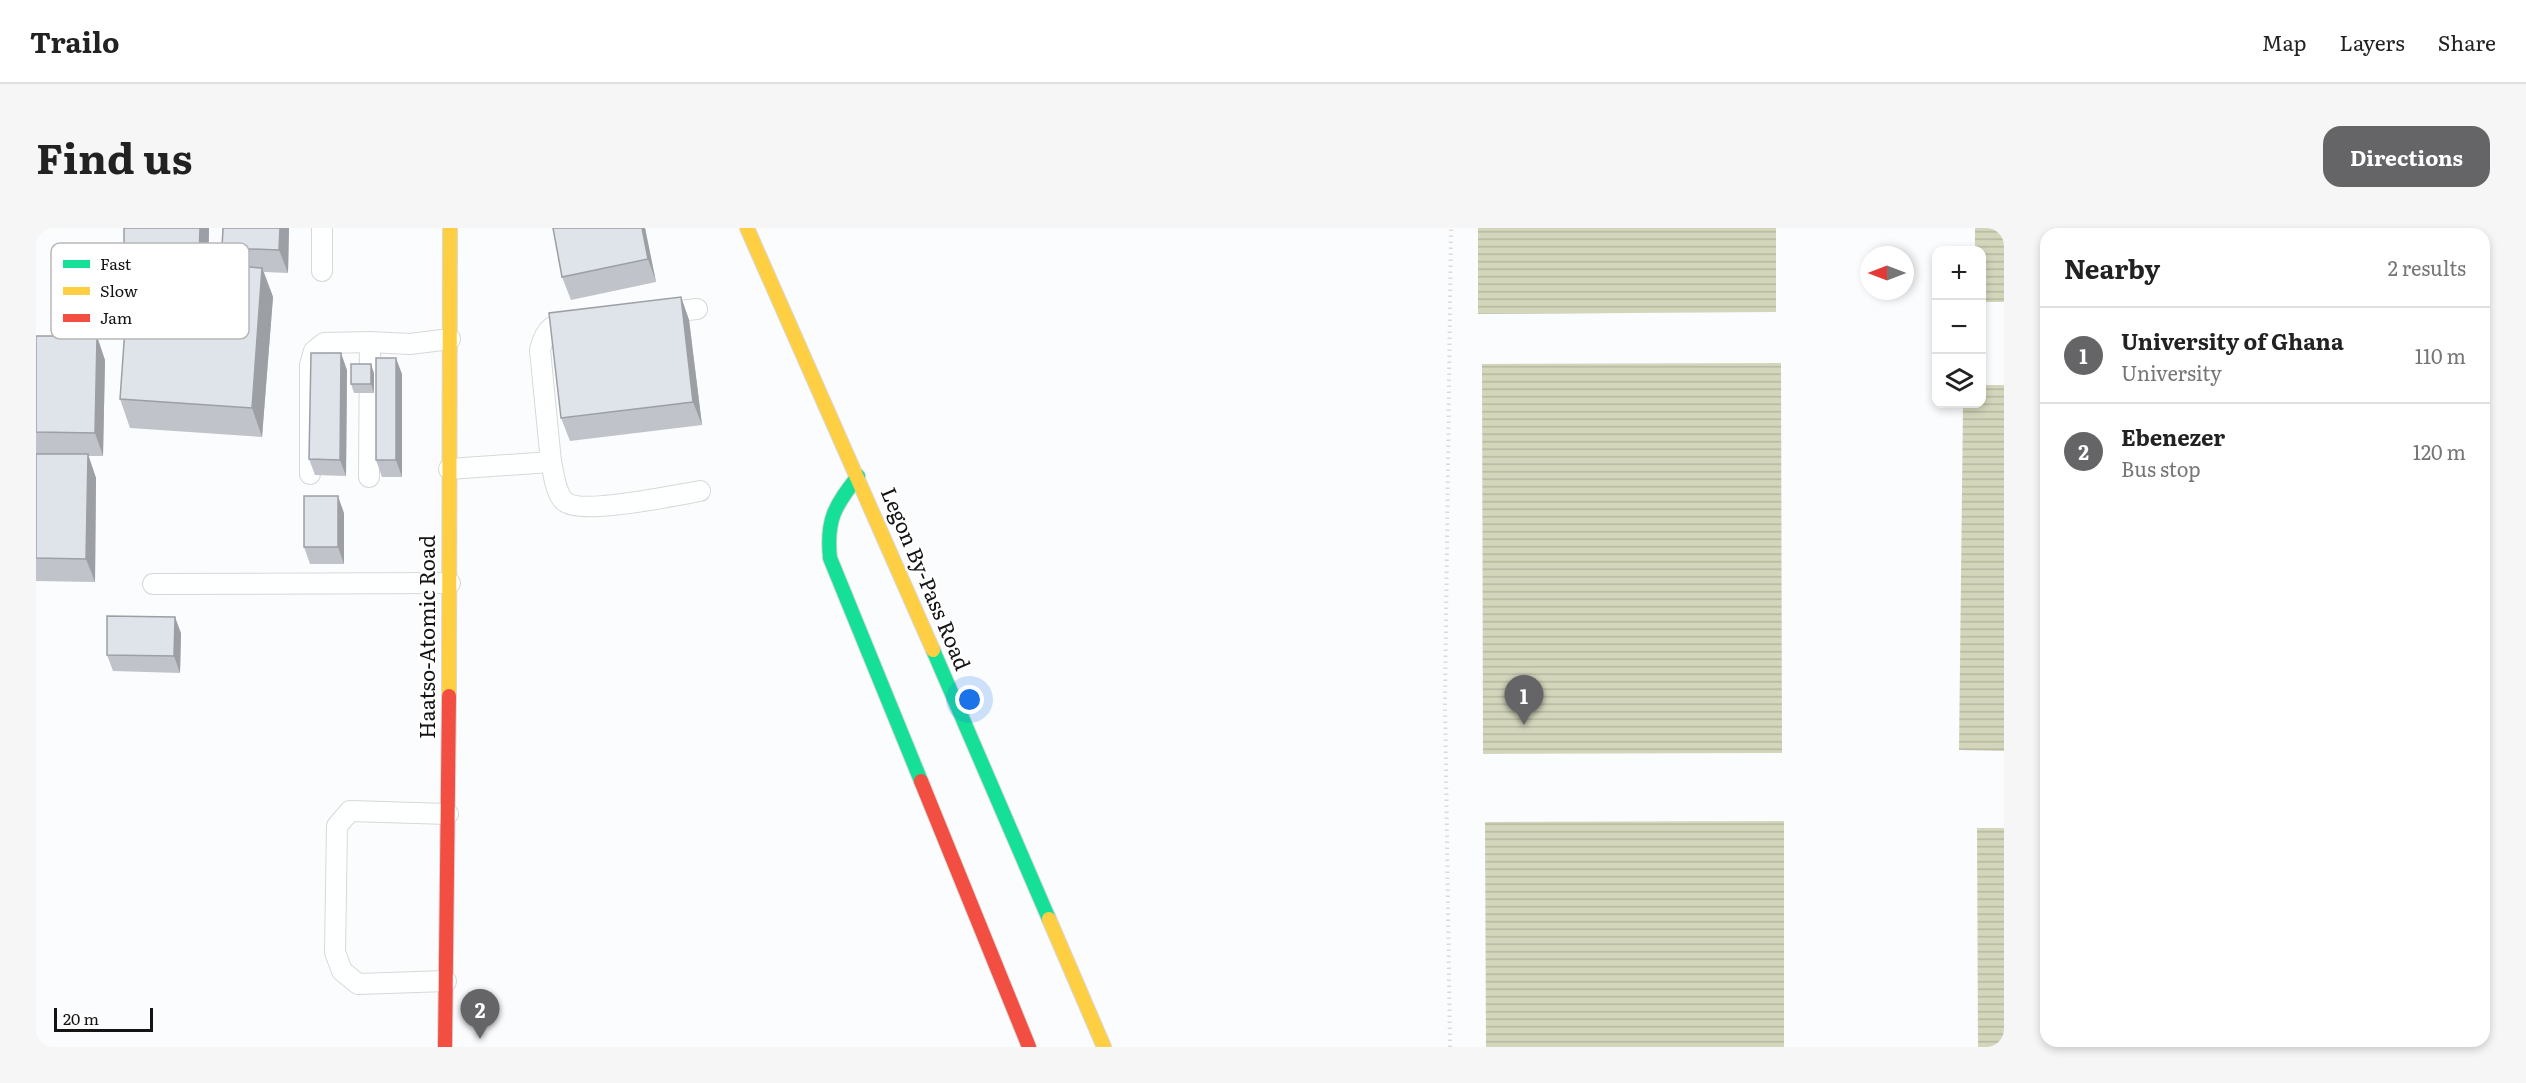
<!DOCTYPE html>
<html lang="en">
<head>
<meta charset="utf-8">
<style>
	:root { --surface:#fff; --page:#f6f6f6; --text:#222; --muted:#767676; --line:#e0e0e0; --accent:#656567 }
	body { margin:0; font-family:Literata,serif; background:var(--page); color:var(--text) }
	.controls { position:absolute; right:18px; top:18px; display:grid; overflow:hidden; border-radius:12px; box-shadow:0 3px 9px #0003 }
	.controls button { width:54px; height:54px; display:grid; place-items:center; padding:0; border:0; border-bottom:2px solid var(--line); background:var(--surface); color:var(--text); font:30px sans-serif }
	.compass { position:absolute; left:1824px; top:18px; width:54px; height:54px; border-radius:50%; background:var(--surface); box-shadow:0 3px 9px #0003; rotate:270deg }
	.scale { position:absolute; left:18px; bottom:15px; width:99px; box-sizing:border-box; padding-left:6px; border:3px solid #141415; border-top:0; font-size:16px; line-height:21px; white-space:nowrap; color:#141415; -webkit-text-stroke:4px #fff; paint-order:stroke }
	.you { position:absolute; left:934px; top:472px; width:21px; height:21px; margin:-15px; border:4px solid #fff; border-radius:50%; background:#1a73e8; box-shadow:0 0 0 9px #1a73e833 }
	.badge { display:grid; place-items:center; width:39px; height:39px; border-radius:50%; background:var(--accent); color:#fff; font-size:20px; font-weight:700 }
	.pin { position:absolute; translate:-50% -50px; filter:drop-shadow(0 2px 3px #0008) }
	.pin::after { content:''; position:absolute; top:32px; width:21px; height:18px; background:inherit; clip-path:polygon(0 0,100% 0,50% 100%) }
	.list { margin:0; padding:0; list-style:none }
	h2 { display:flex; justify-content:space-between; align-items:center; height:78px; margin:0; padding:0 24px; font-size:26px }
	h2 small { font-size:20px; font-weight:400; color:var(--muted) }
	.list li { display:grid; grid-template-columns:39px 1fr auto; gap:18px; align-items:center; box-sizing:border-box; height:96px; padding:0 24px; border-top:2px solid var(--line) }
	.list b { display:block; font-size:22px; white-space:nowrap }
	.list p { margin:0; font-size:20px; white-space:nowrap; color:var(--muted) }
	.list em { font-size:20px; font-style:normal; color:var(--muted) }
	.icon { flex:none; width:33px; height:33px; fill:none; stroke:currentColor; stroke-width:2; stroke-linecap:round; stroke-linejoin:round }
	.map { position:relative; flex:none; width:1968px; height:819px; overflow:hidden; border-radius:18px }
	header { display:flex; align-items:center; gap:36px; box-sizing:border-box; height:84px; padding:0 30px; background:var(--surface); border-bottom:2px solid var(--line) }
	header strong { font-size:28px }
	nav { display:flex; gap:33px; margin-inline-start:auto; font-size:21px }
	.intro { display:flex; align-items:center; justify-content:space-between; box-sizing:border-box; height:144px; padding:0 36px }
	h1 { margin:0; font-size:42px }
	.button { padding:15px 27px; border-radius:18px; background:var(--accent); color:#fff; font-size:21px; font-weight:700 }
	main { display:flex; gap:36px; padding:0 36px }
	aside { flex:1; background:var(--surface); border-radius:18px; box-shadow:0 3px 9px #0003 }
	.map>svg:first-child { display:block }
</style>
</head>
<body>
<header>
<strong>Trailo</strong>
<nav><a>Map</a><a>Layers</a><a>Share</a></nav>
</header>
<div class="intro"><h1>Find us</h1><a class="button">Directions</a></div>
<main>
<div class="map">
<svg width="1968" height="819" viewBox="0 0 1968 819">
	<defs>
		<pattern id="water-rules" width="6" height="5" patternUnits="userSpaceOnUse" patternTransform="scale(1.5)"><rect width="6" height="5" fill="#d4d6bc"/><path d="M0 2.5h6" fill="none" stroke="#b5b7a1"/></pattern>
	</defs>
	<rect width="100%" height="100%" fill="#fbfcfe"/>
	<g fill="url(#water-rules)">
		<polygon points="1442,0 1740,0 1740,84 1442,86"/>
		<polygon points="1939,0 1968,0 1968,74 1946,74 1946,22 1939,22"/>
		<polygon points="1745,135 1746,525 1447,526 1446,136"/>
		<polygon points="1946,157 1968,157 1968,523 1923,522 1927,176 1946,176"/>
		<polygon points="1748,593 1748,819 1450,819 1449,594"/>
		<polygon points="1941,600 1968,600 1968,819 1942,819"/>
	</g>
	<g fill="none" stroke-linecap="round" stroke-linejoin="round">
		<g stroke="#d8d8d9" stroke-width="22">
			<g id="lane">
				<polyline points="286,0 286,43"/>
				<polyline points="623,85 661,81"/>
				<path d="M515,234c3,12 4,30 13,39 16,15 112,-6 136,-10"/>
				<path d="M413,241l102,-7 -11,-112c5,-22 13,-27 36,-29"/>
				<polyline points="274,246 274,137 278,123 288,115 334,114 374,116 414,111"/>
				<polyline points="333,249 334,114"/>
				<polyline points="117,356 414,355"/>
				<polyline points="410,753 322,756 306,743 299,724 301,598 314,583 412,586"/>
			</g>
		</g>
		<g stroke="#d8d8d9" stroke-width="16">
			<g id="fast">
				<path d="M822,248c-23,30 -32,43 -28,82l91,223"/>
				<polyline points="897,422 1013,691"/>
			</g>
		</g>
		<g stroke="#d8d8d9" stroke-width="16">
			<g id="slow">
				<polyline points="711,0 897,422"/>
				<polyline points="413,468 414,0"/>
				<polyline points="1013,691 1068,819"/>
			</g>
		</g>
		<g stroke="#d8d8d9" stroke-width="16">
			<g id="jam">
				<polyline points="885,553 993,819"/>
				<polyline points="409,819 413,468"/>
			</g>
		</g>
		<polyline stroke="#dbdbdc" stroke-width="4" stroke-dasharray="1.5 4.5" stroke-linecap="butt" points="1414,819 1409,474 1415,0"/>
		<use href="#lane" stroke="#feffff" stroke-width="20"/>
		<use href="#fast" stroke="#16e098" stroke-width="14"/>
		<use href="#slow" stroke="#ffcf43" stroke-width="14"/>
		<use href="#jam" stroke="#f24e42" stroke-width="14"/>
	</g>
	<g fill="#c0c3c9">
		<polygon points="173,0 172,36 192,37 186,20 187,0 253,0 252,45 228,44 237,69 226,209 94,200 84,171 93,42 88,25"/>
		<polygon points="517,0 609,0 620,54 535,72 526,49"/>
		<polygon points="645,69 653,92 666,197 534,213 525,190"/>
		<polygon points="0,108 69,132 67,228 52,228 60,250 59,354 0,353"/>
		<polygon points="311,142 310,248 279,247 273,231"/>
		<polygon points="338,145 338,165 318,165 315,156"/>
		<polygon points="366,146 366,249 346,249 340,232"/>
		<polygon points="308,285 308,336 274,336 268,319"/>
		<polygon points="145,405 144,445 77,443 71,427"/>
	</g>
	<g fill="#9c9fa4">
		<polygon points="164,0 173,0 172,52 163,28"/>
		<polygon points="244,0 253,0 252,45 243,22"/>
		<polygon points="606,0 609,0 620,54 612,31"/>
		<polygon points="226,40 237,69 226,209 216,180"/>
		<polygon points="645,69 653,92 666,197 657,174"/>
		<polygon points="61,108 69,132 67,228 59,205"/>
		<polygon points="305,125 311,142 310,248 304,232"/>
		<polygon points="360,130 366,146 366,249 360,232"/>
		<polygon points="335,136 338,145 338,165 335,156"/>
		<polygon points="52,226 60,250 59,354 50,331"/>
		<polygon points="302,268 308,285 308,336 302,319"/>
		<polygon points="139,389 145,405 144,445 138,428"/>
	</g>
	<g fill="#dfe3ea" stroke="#9c9fa4" stroke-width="1.5">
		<polygon points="88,0 164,0 163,28 88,25"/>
		<polygon points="187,0 244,0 243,22 186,20"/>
		<polygon points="517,0 606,0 612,31 526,49"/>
		<polygon points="94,30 226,40 216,180 84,171"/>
		<polygon points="645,69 657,174 525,190 513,85"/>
		<polygon points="0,108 61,108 59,205 0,204"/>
		<polygon points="275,125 305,125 304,232 273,231"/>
		<rect x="340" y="130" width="20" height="102"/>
		<rect x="315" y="136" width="20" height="20"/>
		<polygon points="0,226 52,226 50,331 0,330"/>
		<rect x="268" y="268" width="34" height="51"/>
		<polygon points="71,388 139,389 138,428 71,427"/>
	</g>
	<g text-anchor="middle" stroke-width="5" stroke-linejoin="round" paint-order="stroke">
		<g font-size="21" fill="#141415" stroke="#fff">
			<text transform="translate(889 351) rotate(67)" y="7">Legon By-Pass Road</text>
			<text transform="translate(392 409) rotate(-90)" y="7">Haatso-Atomic Road</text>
		</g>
	</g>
	<rect x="15" y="15" width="198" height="96" rx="9" fill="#fff" stroke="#b8b8b9" stroke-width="1.5"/>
	<rect x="27" y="32" width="27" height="8" fill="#16e098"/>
	<rect x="27" y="59" width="27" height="8" fill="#ffcf43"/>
	<rect x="27" y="86" width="27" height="8" fill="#f24e42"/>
	<g font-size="16" fill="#141415">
		<text x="64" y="42">Fast</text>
		<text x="64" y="69">Slow</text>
		<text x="64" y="96">Jam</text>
	</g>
</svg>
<div class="controls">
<button>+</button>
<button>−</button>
<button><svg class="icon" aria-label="layers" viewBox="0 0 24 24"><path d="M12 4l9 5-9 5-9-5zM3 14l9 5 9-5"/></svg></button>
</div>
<svg class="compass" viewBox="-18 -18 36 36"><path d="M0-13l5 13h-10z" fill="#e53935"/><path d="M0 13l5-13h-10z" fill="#767676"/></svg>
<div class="scale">20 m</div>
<div class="you"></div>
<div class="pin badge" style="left:1488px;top:497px">1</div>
<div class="pin badge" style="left:444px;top:811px">2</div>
</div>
<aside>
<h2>Nearby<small>2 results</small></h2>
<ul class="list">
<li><span class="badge">1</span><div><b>University of Ghana</b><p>University</p></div><em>110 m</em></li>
<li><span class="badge">2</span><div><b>Ebenezer</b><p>Bus stop</p></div><em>120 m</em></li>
</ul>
</aside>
</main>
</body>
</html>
